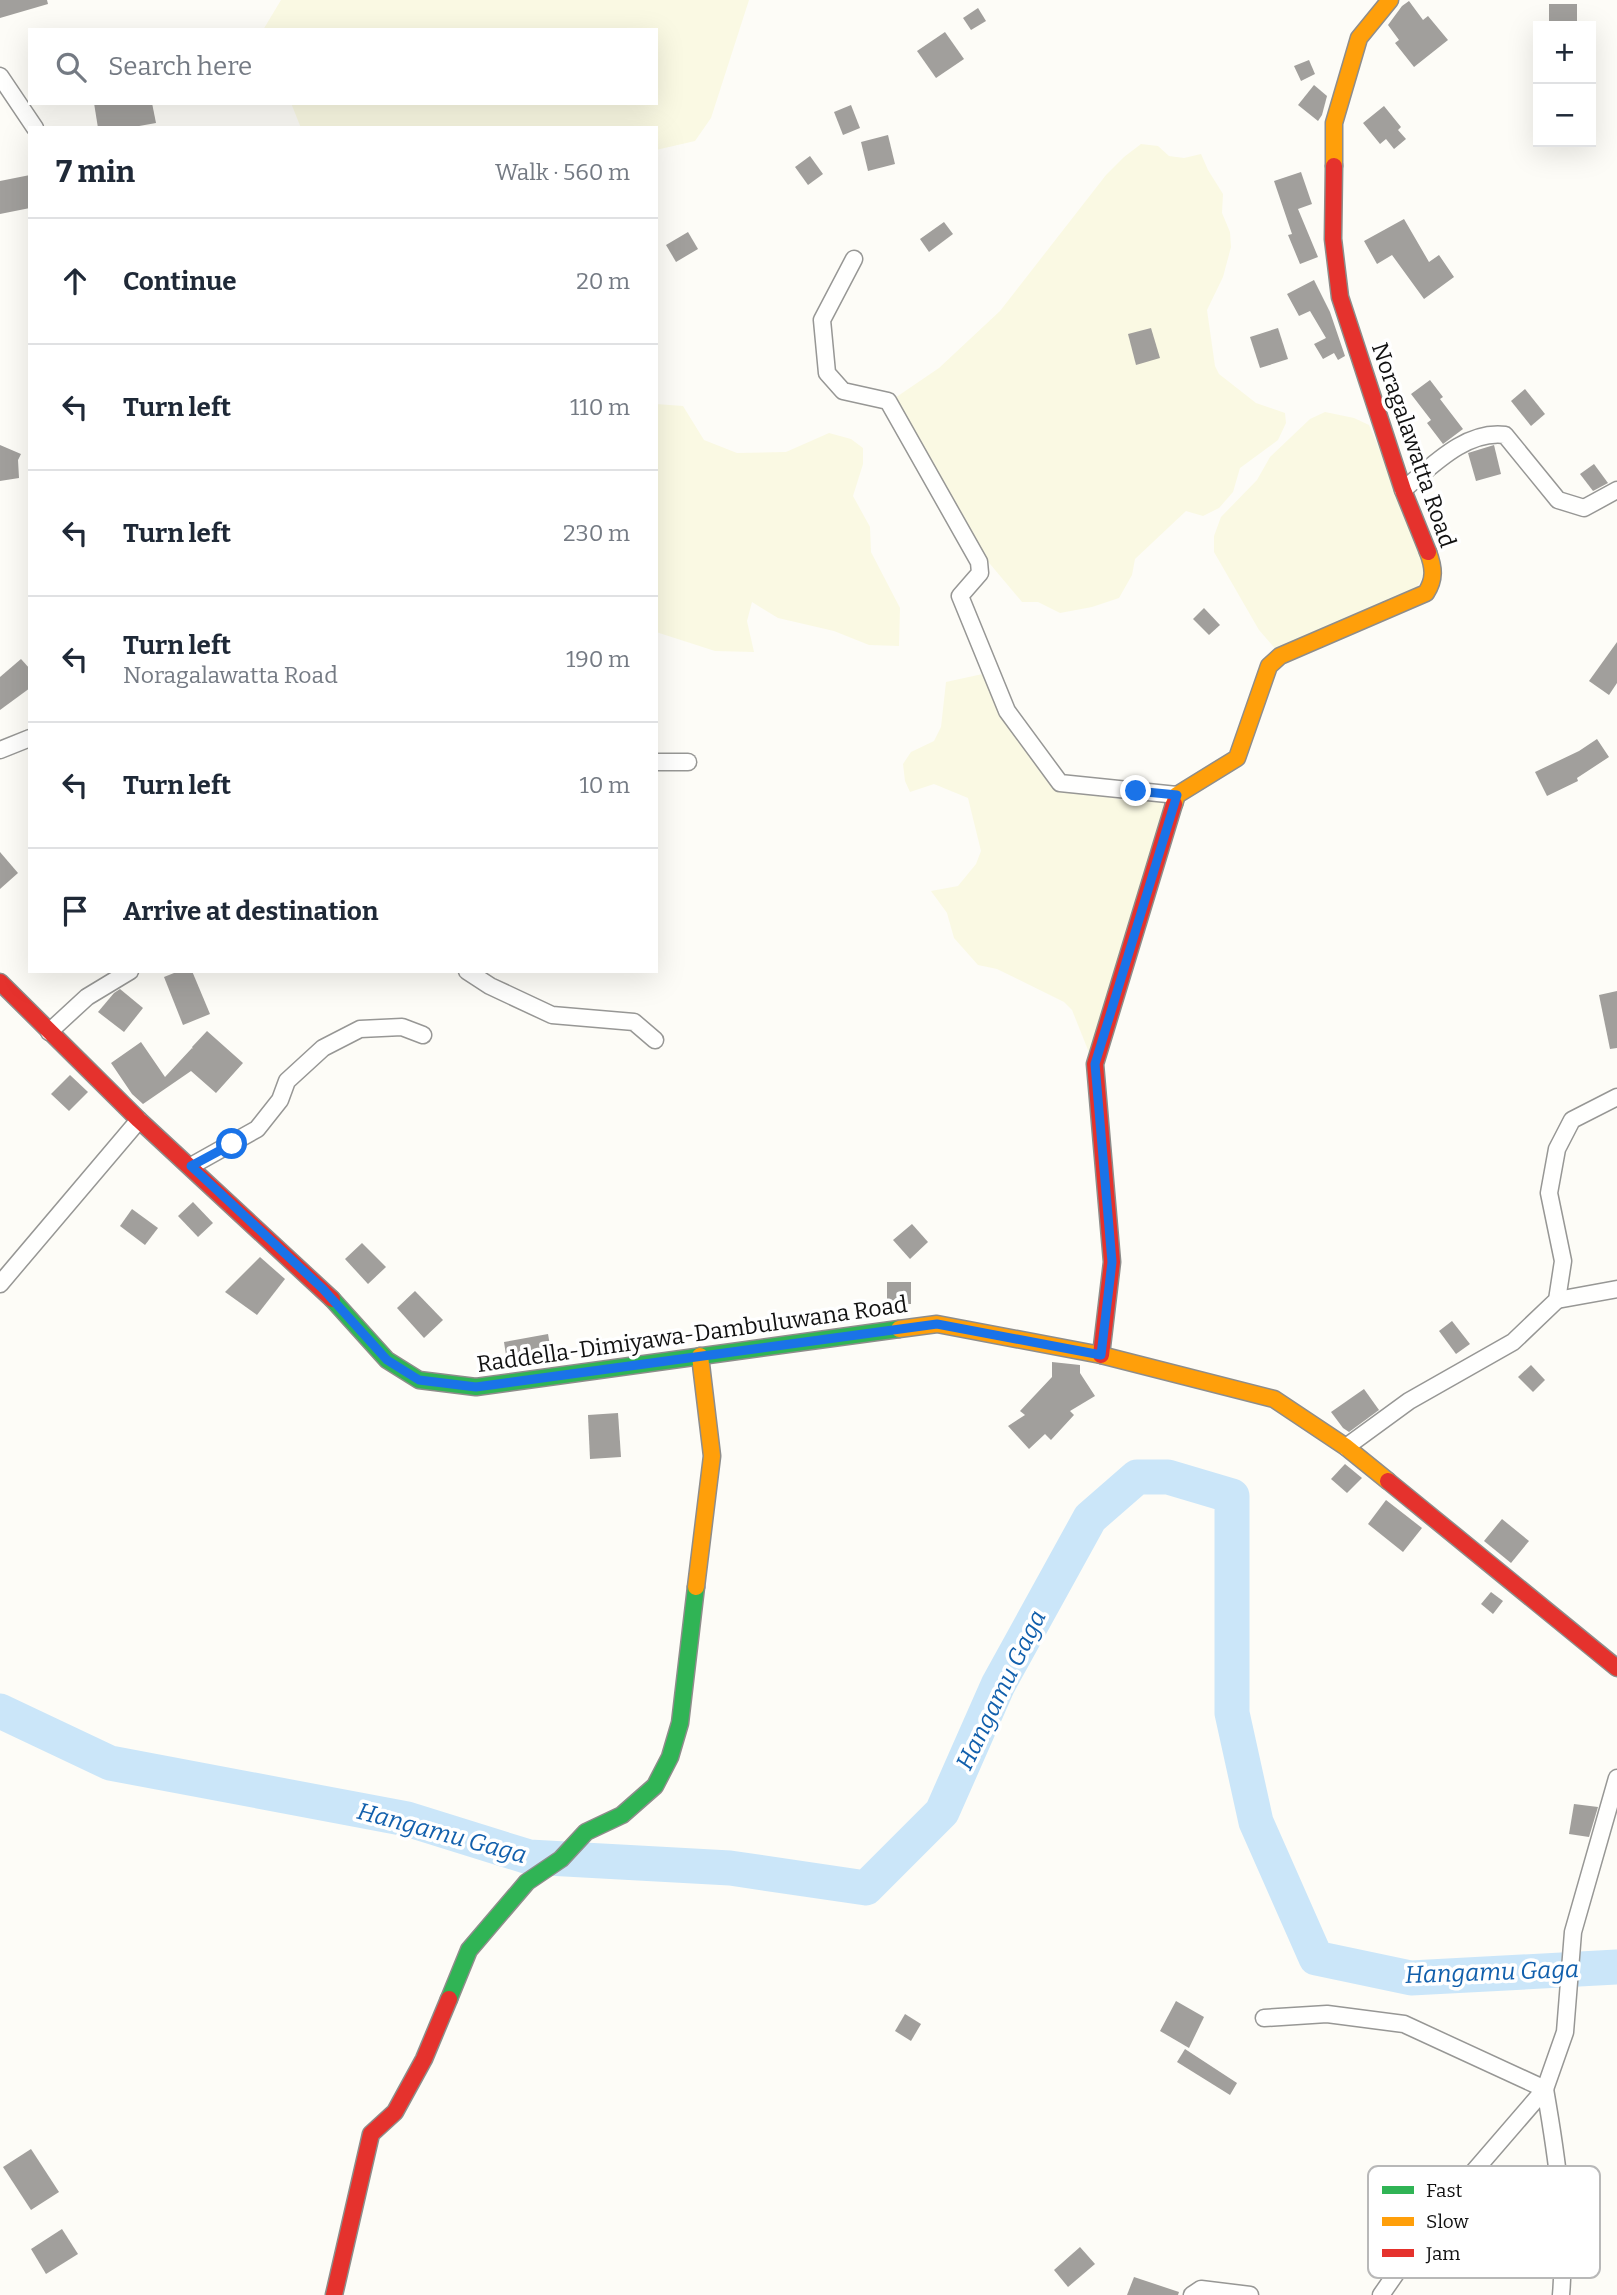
<!DOCTYPE html>
<html lang="en">
<head>
<meta charset="utf-8">
<style>
	:root { --surface:#fff; --page:#f6f6f7; --text:#1f2937; --muted:#747a83; --line:#e0e1e3 }
	body { margin:0; font-family:Bitter,serif; background:var(--page); color:var(--text) }
	.controls { position:absolute; right:21px; top:21px; display:grid; overflow:hidden; border-radius:0px; box-shadow:0 7px 28px #0002 }
	.controls button { width:63px; height:63px; display:grid; place-items:center; padding:0; border:0; border-bottom:2px solid var(--line); background:var(--surface); color:var(--text); font:35px sans-serif }
	.stop { position:absolute; width:21px; height:21px; margin:-16px; border:5px solid #1a73e8; border-radius:50%; background:#fff }
	.stop.end { background:#1a73e8; border-color:#fff; box-shadow:0 2px 7px #0008 }
	.list { margin:0; padding:0; list-style:none }
	h2 { display:flex; justify-content:space-between; align-items:center; height:91px; margin:0; padding:0 28px; font-size:30px }
	h2 small { font-size:23px; font-weight:400; color:var(--muted) }
	.list li { display:grid; grid-template-columns:46px 1fr auto; gap:21px; align-items:center; box-sizing:border-box; height:126px; padding:0 28px; border-top:2px solid var(--line) }
	.list b { display:block; font-size:26px; white-space:nowrap }
	.list p { margin:0; font-size:23px; white-space:nowrap; color:var(--muted) }
	.list em { font-size:23px; font-style:normal; color:var(--muted) }
	.icon { flex:none; width:38px; height:38px; fill:none; stroke:currentColor; stroke-width:2; stroke-linecap:round; stroke-linejoin:round }
	.map { position:relative; flex:none; width:1617px; height:2295px; overflow:hidden }
	.search { position:absolute; background:var(--surface); box-shadow:0 7px 28px #0002; left:28px; top:28px; width:630px; height:77px; display:flex; align-items:center; gap:18px; box-sizing:border-box; padding:0 24px; border-radius:0px; color:var(--muted); font-size:26px }
	.panel { position:absolute; background:var(--surface); box-shadow:0 7px 28px #0002; left:28px; top:126px; width:630px; height:847px; border-radius:0px }
	.map>svg:first-child { display:block }
</style>
</head>
<body>
<div class="map">
<svg width="1617" height="2295" viewBox="0 0 1617 2295">
	<rect width="100%" height="100%" fill="#fdfcf7"/>
	<g fill="#faf9e3">
		<polygon points="281,0 749,0 711,118 695,141 656,150 656,128 301,128 291,103 656,103 656,30 263,30"/>
		<polygon points="1141,144 1158,146 1169,156 1184,158 1201,154 1208,170 1223,194 1222,213 1230,232 1231,247 1223,277 1207,310 1215,366 1219,374 1256,403 1285,413 1286,423 1278,440 1240,468 1233,492 1219,508 1203,516 1186,511 1135,559 1132,575 1119,598 1092,607 1060,613 1038,602 1022,602 985,558 892,400 939,368 1000,311 1106,175 1124,157"/>
		<polygon points="656,404 683,406 704,440 737,453 786,452 829,433 851,439 863,448 863,464 853,496 870,527 871,552 900,608 899,646 869,645 834,631 778,618 752,602 747,621 754,652 715,651 656,632"/>
		<polygon points="1325,412 1354,418 1369,425 1406,511 1425,573 1415,590 1278,652 1259,630 1214,552 1214,536 1221,517 1257,480 1270,457 1310,419"/>
		<polygon points="987,673 1058,786 1123,800 1157,797 1170,804 1090,1055 1072,1010 1064,1002 997,969 978,965 954,938 947,913 931,891 958,886 976,864 981,851 968,798 934,784 910,792 905,781 903,764 911,752 934,741 941,727 946,682"/>
	</g>
	<g fill="none" stroke-linecap="round" stroke-linejoin="round">
		<polyline stroke="#cbe6f9" stroke-width="35" points="0,1711 110,1763 407,1819 529,1857 730,1868 866,1888 942,1812 998,1685 1090,1518 1137,1477 1168,1477 1232,1496 1232,1713 1256,1822 1316,1958 1411,1978 1617,1967"/>
	</g>
	<g fill="#a19f9c">
		<polygon points="0,0 47,0 48,4 0,18"/>
		<polygon points="1409,1 1423,20 1428,16 1448,40 1414,67 1395,43 1399,40 1388,25 1402,6"/>
		<rect x="1549" y="4" width="28" height="22"/>
		<polygon points="978,8 986,21 971,30 963,18"/>
		<polygon points="945,32 964,59 936,78 917,51"/>
		<polygon points="1309,60 1315,74 1301,81 1294,66"/>
		<polygon points="1314,85 1327,96 1322,115 1318,121 1298,105"/>
		<polygon points="94,103 152,103 156,123 128,128 98,128"/>
		<polygon points="851,105 860,128 843,135 834,112"/>
		<polygon points="1384,106 1401,127 1398,130 1406,139 1394,149 1386,139 1380,144 1363,123"/>
		<polygon points="888,135 895,164 868,171 861,142"/>
		<polygon points="810,156 823,174 808,185 795,167"/>
		<polygon points="1301,172 1312,204 1298,209 1318,257 1300,264 1288,235 1292,234 1274,181"/>
		<polygon points="30,175 30,208 0,214 0,181"/>
		<polygon points="1404,219 1429,262 1439,255 1454,277 1424,299 1392,255 1377,264 1364,241"/>
		<polygon points="944,222 953,234 929,252 920,239"/>
		<polygon points="688,232 698,249 676,262 666,245"/>
		<polygon points="1314,280 1330,312 1345,356 1338,360 1334,353 1323,359 1314,344 1326,338 1310,311 1299,316 1287,294"/>
		<polygon points="1151,328 1160,358 1136,365 1128,334"/>
		<polygon points="1278,328 1288,359 1260,368 1250,337"/>
		<polygon points="1430,380 1443,397 1440,399 1463,429 1443,444 1427,423 1431,420 1411,394"/>
		<polygon points="1525,389 1545,414 1531,426 1511,401"/>
		<polygon points="0,445 21,454 18,460 19,478 0,481"/>
		<polygon points="1494,445 1501,474 1476,481 1468,453"/>
		<polygon points="1594,464 1608,483 1593,491 1580,474"/>
		<polygon points="1204,608 1220,625 1209,635 1193,619"/>
		<polygon points="1617,642 1617,683 1609,695 1589,681"/>
		<polygon points="21,659 30,669 30,688 0,710 0,677"/>
		<polygon points="1597,739 1609,757 1577,778 1578,781 1547,796 1535,772 1579,751"/>
		<polygon points="0,852 18,873 0,889"/>
		<polygon points="179,971 192,971 210,1014 183,1025 164,977"/>
		<polygon points="120,989 143,1008 124,1032 98,1012 114,993"/>
		<polygon points="1617,991 1617,1048 1610,1049 1599,995"/>
		<polygon points="207,1031 243,1063 216,1093 191,1071 143,1104 132,1094 111,1063 141,1042 165,1077 192,1048 193,1049 192,1047"/>
		<polygon points="70,1075 88,1092 69,1111 51,1094"/>
		<polygon points="193,1202 213,1223 198,1237 178,1216"/>
		<polygon points="132,1209 158,1228 145,1245 120,1226"/>
		<polygon points="912,1224 928,1242 910,1259 893,1240"/>
		<polygon points="362,1243 386,1267 368,1284 345,1259"/>
		<polygon points="260,1257 285,1279 257,1315 225,1292"/>
		<rect x="887" y="1282" width="24" height="22"/>
		<polygon points="415,1291 443,1320 424,1338 397,1308"/>
		<polygon points="1452,1321 1470,1344 1456,1354 1439,1331"/>
		<polygon points="548,1334 553,1362 508,1368 504,1342"/>
		<polygon points="1052,1362 1080,1365 1080,1373 1095,1396 1070,1411 1074,1415 1051,1440 1045,1434 1029,1449 1008,1426 1025,1415 1020,1411 1052,1377"/>
		<polygon points="1531,1365 1545,1380 1533,1392 1518,1377"/>
		<polygon points="1364,1389 1379,1410 1349,1432 1343,1428 1331,1412"/>
		<polygon points="618,1413 621,1457 590,1459 588,1415"/>
		<polygon points="1345,1464 1362,1478 1347,1493 1331,1479"/>
		<polygon points="1386,1500 1422,1528 1403,1552 1368,1524"/>
		<polygon points="1502,1519 1529,1541 1511,1563 1484,1541"/>
		<polygon points="1491,1592 1503,1601 1493,1614 1481,1604"/>
		<polygon points="1574,1804 1598,1807 1589,1837 1569,1834"/>
		<polygon points="1176,2001 1204,2017 1189,2048 1160,2031"/>
		<polygon points="905,2014 921,2024 911,2041 895,2031"/>
		<polygon points="1185,2049 1237,2083 1230,2095 1177,2062"/>
		<polygon points="31,2149 59,2192 31,2210 3,2167"/>
		<polygon points="62,2229 78,2254 46,2274 31,2249"/>
		<polygon points="1080,2247 1095,2264 1068,2287 1054,2270"/>
		<polygon points="1134,2277 1179,2292 1178,2295 1127,2295"/>
	</g>
	<g fill="none" stroke-linecap="round" stroke-linejoin="round">
		<g stroke="#979795" stroke-width="19">
			<g id="street">
				<polyline points="0,76 35,128"/>
				<polyline points="854,259 822,320 827,373 843,391 888,401 979,562 980,573 960,596 1007,711 1060,783 1177,795"/>
				<path d="M1403,490c28,-23 62,-60 102,-55l53,65 26,8 33,-18"/>
				<polyline points="0,750 30,738"/>
				<polyline points="656,762 688,762"/>
				<polyline points="467,971 490,986 552,1015 634,1022 655,1040"/>
				<polyline points="49,1032 87,997 130,971"/>
				<polyline points="191,1166 257,1129 280,1100 287,1081 323,1048 360,1029 402,1027 423,1035"/>
				<polyline points="0,1284 139,1120"/>
				<polyline points="1557,1300 1617,1289"/>
				<polyline points="1346,1447 1409,1401 1513,1342 1557,1300 1563,1261 1549,1193 1557,1149 1572,1120 1617,1097"/>
				<path d="M1264,2018l63,-4 77,10 141,65c12,69 22,136 16,206"/>
				<polyline points="1192,2295 1201,2289 1250,2295"/>
				<polyline points="1381,2295 1438,2213 1545,2089 1565,2032 1573,1932 1617,1778"/>
			</g>
		</g>
		<g stroke="#8e8d8b" stroke-width="19">
			<g id="fast">
				<polyline points="332,1299 387,1360 419,1380 476,1387 899,1329"/>
				<polyline points="449,1999 469,1950 527,1882 561,1859 586,1832 622,1815 655,1786 670,1757 680,1723 696,1587"/>
			</g>
		</g>
		<g stroke="#8e8d8b" stroke-width="19">
			<g id="slow">
				<polyline points="1334,166 1334,123 1359,38 1390,0"/>
				<path d="M1174,804l3,-9 60,-37 32,-92 11,-10 146,-63c9,-14 8,-25 2,-41"/>
				<polyline points="899,1329 937,1324 1101,1355 1274,1399 1346,1447 1388,1481"/>
				<polyline points="696,1587 712,1456 700,1356"/>
			</g>
		</g>
		<g stroke="#8e8d8b" stroke-width="19">
			<g id="jam">
				<polyline points="1334,166 1333,239 1340,297 1403,490 1428,552"/>
				<polyline points="0,982 139,1120 332,1299"/>
				<polyline points="1101,1355 1112,1262 1095,1064 1174,804"/>
				<polyline points="1388,1481 1617,1668"/>
				<polyline points="334,2295 371,2134 395,2112 424,2059 449,1999"/>
			</g>
		</g>
		<use href="#street" stroke="#fffffe" stroke-width="16"/>
		<use href="#fast" stroke="#30b455" stroke-width="16"/>
		<use href="#slow" stroke="#ff9f0a" stroke-width="16"/>
		<use href="#jam" stroke="#e5322d" stroke-width="16"/>
	</g>
	<g fill="none" stroke-linecap="round" stroke-linejoin="round">
		<polyline stroke="#1a73e8" stroke-width="9" points="232,1144 191,1166 323,1289 387,1360 419,1380 476,1387 937,1324 1101,1355 1112,1262 1095,1064 1177,795 1136,791"/>
	</g>
	<g text-anchor="middle" stroke-width="7" stroke-linejoin="round" paint-order="stroke">
		<g font-size="23" fill="#111" stroke="#fff">
			<text transform="translate(1414 445) rotate(71)" y="8">Noragalawatta Road</text>
			<text transform="translate(692 1334) rotate(-8)" y="8">Raddella-Dimiyawa-Dambuluwana Road</text>
		</g>
		<g font-size="24" font-style="italic" fill="#115fac" stroke="#fff">
			<text transform="translate(1001 1690) rotate(-64)" y="8">Hangamu Gaga</text>
			<text transform="translate(442 1833) rotate(15)" y="8">Hangamu Gaga</text>
			<text transform="translate(1492 1972) rotate(-2)" y="8">Hangamu Gaga</text>
		</g>
	</g>
	<rect x="1368" y="2166" width="232" height="112" rx="10" fill="#fff" stroke="#b8b8b8" stroke-width="2"/>
	<rect x="1382" y="2186" width="32" height="8" fill="#30b455"/>
	<rect x="1382" y="2217" width="32" height="9" fill="#ff9f0a"/>
	<rect x="1382" y="2249" width="32" height="8" fill="#e5322d"/>
	<g font-size="19" fill="#111">
		<text x="1426" y="2197">Fast</text>
		<text x="1426" y="2228">Slow</text>
		<text x="1426" y="2260">Jam</text>
	</g>
</svg>
<div class="controls">
<button>+</button>
<button>−</button>
</div>
<div class="stop" style="left:232px;top:1144px"></div>
<div class="stop end" style="left:1136px;top:791px"></div>
<div class="search"><svg class="icon" aria-label="search" viewBox="0 0 24 24"><circle cx="10" cy="10" r="6"/><path d="M15 15l6 6"/></svg>Search here</div>
<section class="panel">
<h2>7 min<small>Walk · 560 m</small></h2>
<ul class="list">
<li><svg class="icon" aria-label="ahead" viewBox="0 0 24 24"><path d="M12 20V5M6 11l6-6 6 6"/></svg><div><b>Continue</b></div><em>20 m</em></li>
<li><svg class="icon" aria-label="left" viewBox="0 0 24 24"><path d="M17 20v-9H6M10 6l-5 5 5 5"/></svg><div><b>Turn left</b></div><em>110 m</em></li>
<li><svg class="icon" aria-label="left" viewBox="0 0 24 24"><path d="M17 20v-9H6M10 6l-5 5 5 5"/></svg><div><b>Turn left</b></div><em>230 m</em></li>
<li><svg class="icon" aria-label="left" viewBox="0 0 24 24"><path d="M17 20v-9H6M10 6l-5 5 5 5"/></svg><div><b>Turn left</b><p>Noragalawatta Road</p></div><em>190 m</em></li>
<li><svg class="icon" aria-label="left" viewBox="0 0 24 24"><path d="M17 20v-9H6M10 6l-5 5 5 5"/></svg><div><b>Turn left</b></div><em>10 m</em></li>
<li><svg class="icon" aria-label="arrive" viewBox="0 0 24 24"><path d="M6 21V4h12l-3 4 3 4H6"/></svg><div><b>Arrive at destination</b></div></li>
</ul>
</section>
</div>
</body>
</html>
